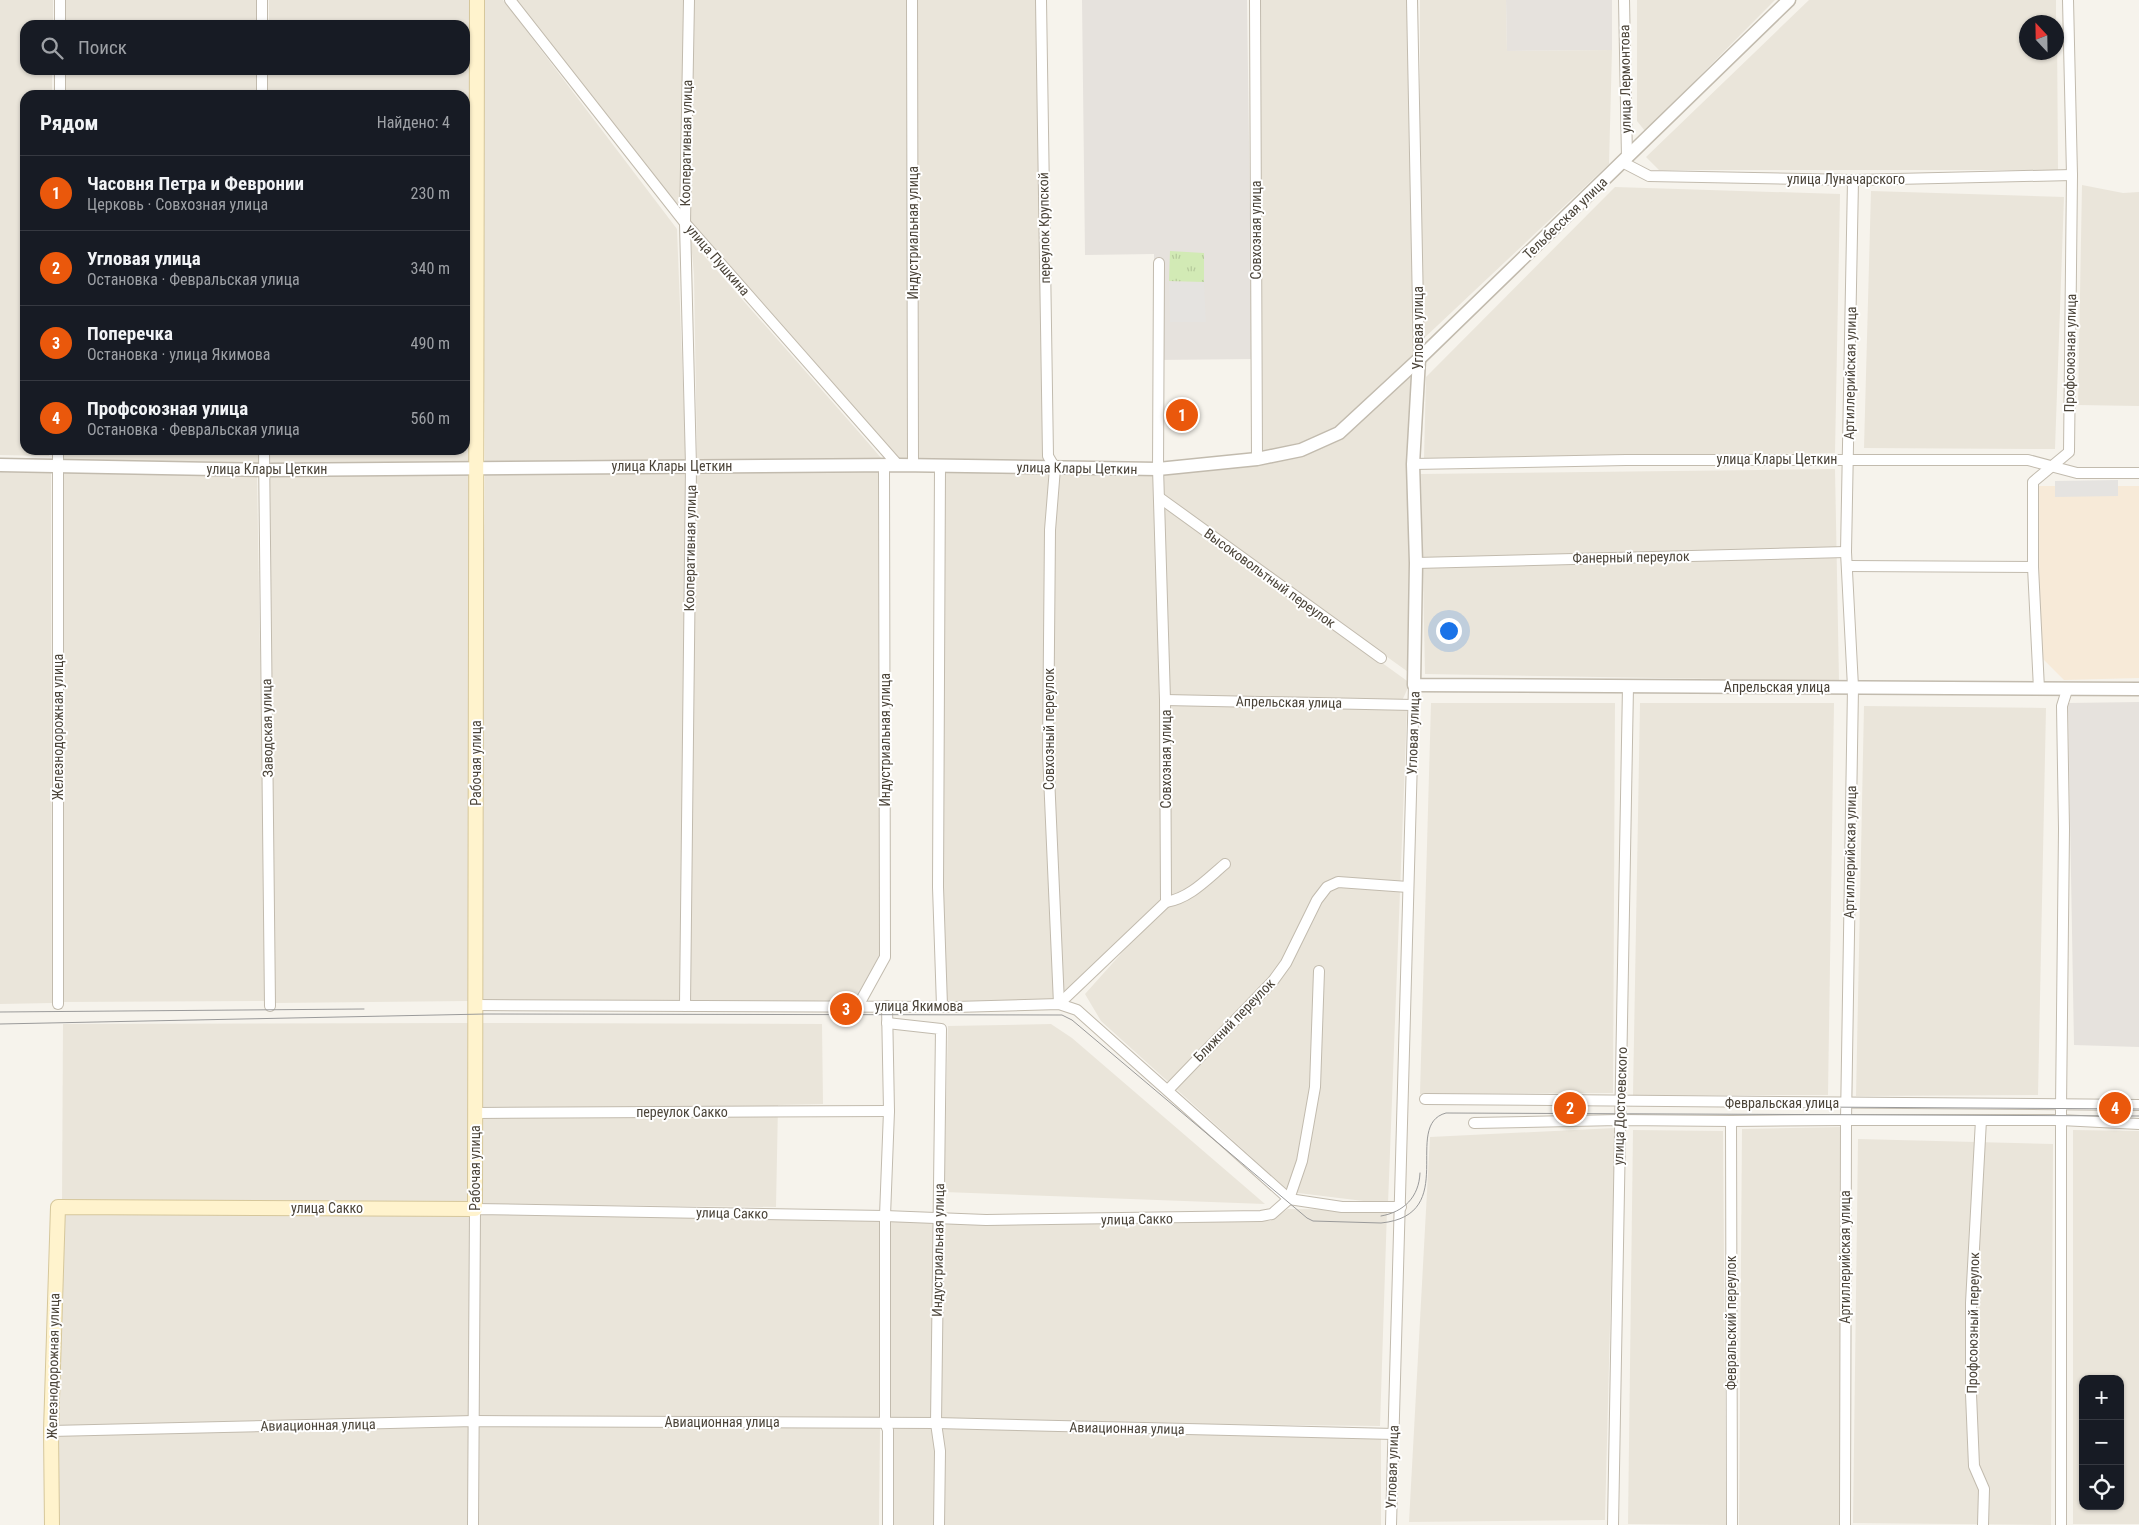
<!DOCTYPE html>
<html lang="ru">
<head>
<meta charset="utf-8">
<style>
	:root { --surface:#171b24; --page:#20242c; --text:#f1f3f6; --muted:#9ea1a6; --line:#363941; --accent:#ea580c }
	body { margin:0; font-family:"Roboto Condensed",sans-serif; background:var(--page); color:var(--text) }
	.controls { position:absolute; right:15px; bottom:15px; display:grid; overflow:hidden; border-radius:10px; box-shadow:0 1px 4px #0004 }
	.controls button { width:45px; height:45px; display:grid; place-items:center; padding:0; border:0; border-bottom:1px solid var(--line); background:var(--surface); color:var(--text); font:25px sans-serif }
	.compass { position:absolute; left:2019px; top:15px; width:45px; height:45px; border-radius:50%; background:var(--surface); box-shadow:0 1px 4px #0004; rotate:338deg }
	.you { position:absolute; left:1448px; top:630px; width:18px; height:18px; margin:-12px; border:4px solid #fff; border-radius:50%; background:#1a73e8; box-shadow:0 0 0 8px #1a73e833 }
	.badge { display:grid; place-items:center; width:32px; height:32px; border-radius:50%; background:var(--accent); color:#fff; font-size:16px; font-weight:700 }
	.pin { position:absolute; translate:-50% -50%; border:2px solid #fff; box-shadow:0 1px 5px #0006 }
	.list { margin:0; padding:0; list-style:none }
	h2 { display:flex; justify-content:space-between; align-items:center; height:65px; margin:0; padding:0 20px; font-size:21px }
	h2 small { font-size:16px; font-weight:400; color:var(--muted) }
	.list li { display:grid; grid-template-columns:32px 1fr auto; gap:15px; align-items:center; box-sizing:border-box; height:75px; padding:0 20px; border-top:1px solid var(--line) }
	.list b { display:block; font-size:19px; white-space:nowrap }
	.list p { margin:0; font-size:16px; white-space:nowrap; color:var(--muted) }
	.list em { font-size:16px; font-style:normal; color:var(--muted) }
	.icon { flex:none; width:28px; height:28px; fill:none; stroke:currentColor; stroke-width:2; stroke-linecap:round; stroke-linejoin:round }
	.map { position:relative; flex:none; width:2139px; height:1525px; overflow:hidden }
	.search { position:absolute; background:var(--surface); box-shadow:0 1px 4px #0004; left:20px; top:20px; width:450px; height:55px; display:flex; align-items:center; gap:12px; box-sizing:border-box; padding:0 18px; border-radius:15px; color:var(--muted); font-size:19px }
	.panel { position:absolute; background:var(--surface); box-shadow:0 1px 4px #0004; left:20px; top:90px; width:450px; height:365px; border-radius:15px }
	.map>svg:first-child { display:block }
</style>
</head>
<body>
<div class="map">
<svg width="2139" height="1525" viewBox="0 0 2139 1525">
	<defs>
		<pattern id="grass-tufts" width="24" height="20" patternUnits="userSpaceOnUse" patternTransform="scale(1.25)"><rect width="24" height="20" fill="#d2eab5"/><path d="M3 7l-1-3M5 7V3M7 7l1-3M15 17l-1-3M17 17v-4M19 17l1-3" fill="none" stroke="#b6ca9c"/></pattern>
	</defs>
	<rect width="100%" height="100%" fill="#f6f3ec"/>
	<g fill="#eae5da" fill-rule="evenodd">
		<polygon points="0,0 53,0 53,25 25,25 25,70 52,70 52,95 25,95 25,450 49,450 49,456 0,455"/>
		<rect x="64" y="0" width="192" height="25"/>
		<polygon points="269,0 469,0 475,461 268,464 268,450 465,450 465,95 268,95 268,70 465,70 465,25 269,25"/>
		<polygon points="480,0 503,0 677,229 686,462 485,463"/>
		<polygon points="516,0 685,0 682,214"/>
		<polygon points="692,0 907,0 909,461 900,459 691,221"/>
		<polygon points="914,0 1039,0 1045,465 915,464"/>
		<polygon points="1257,0 1409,0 1417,358 1337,430 1301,448 1259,456"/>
		<polygon points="1420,0 1506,0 1507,51 1612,50 1609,164 1420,342"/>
		<polygon points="1637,0 1775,0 1645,131 1637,121"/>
		<polygon points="1809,0 2056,0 2056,22 2026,22 2026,52 2056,52 2057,31 2058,170 1659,170 1646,157"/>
		<rect x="64" y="70" width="192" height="25"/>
		<polygon points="2082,185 2123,193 2139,192 2139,406 2078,405"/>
		<polygon points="1615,187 1840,194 1835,453 1424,458 1426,377"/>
		<polygon points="1871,191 2064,197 2055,449 1864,448"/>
		<polygon points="691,241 864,438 882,459 697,460 694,275"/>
		<polygon points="1408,372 1416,380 1411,674 1163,497 1161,471 1257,462 1341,435"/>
		<polygon points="63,450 258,450 258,465 62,461"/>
		<polygon points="1056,469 1157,470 1165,896 1112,951 1063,997 1049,752"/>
		<polygon points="1835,469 1839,681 1425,674 1421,474"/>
		<polygon points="878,470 880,954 855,1000 690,1004 696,471"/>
		<polygon points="942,470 1051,471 1054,1006 945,1004 938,887"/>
		<polygon points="686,471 680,1004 478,1001 485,475"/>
		<polygon points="0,472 51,473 52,1003 0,1004"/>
		<polygon points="63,472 257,475 266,1001 62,1002"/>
		<polygon points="475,475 468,1001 275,1003 270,476"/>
		<polygon points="1164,506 1410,683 1402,701 1169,697"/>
		<polygon points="1431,703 1615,703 1613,1093 1420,1094"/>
		<polygon points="1640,703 1834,703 1828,1095 1633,1095"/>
		<polygon points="1169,704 1407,709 1388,1204 1290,1192 1101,1021 1085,994 1170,899"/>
		<polygon points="1864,706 2046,708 2038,1095 1856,1096"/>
		<polygon points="470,1023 471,1204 62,1203 63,1024"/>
		<polygon points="481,1023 822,1024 823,1104 778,1105 776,1207 482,1204"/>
		<polygon points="1051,1024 1072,1038 1265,1204 944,1192 948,1026"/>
		<polygon points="1841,1127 1840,1525 1739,1525 1742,1129"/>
		<polygon points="1615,1128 1605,1520 1409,1522 1430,1137"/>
		<polygon points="1633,1130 1723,1131 1726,1525 1628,1524"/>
		<path d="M2073,1130l66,1v393h-66zM2083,1379h37v127h-37z"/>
		<polygon points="1858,1139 2053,1144 2051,1525 1853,1523"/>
		<polygon points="1288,1209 1387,1210 1380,1426 939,1421 941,1221 1006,1224 1270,1221"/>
		<polygon points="62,1213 471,1214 469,1416 56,1427"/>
		<polygon points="479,1214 881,1220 881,1419 478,1417"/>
		<polygon points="887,1220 936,1221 933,1421 887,1421"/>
		<polygon points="470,1425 469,1525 56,1525 55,1433"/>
		<polygon points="478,1425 880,1427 879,1525 477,1525"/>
		<polygon points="938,1425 1381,1433 1381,1525 942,1525"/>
		<polygon points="934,1426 938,1452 937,1525 892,1525 894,1429"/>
	</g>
	<polygon fill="#f7ead8" points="2034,486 2139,486 2139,678 2064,680 2041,657"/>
	<g fill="#e6e2dd">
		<polygon points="1082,0 1247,0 1252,359 1155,360 1154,254 1085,255"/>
		<polygon points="1506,0 1612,0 1612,50 1507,51"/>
		<polygon points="2139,702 2139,1047 2074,1045 2068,703"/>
	</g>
	<polygon fill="url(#grass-tufts)" points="1170,251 1204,253 1204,282 1169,281"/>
	<g fill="#e5e3e0">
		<polygon points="1169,282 1204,282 1206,322 1170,322"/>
		<polygon points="2118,480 2118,496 2055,497 2055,481"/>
	</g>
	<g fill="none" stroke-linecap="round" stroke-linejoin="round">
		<g stroke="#c2bbae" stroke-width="12">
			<g id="minor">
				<polyline points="262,0 262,25"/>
				<polyline points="510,0 685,223 898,465"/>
				<polyline points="912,0 913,466"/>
				<polyline points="1041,0 1048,456 1055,468 1050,530 1048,753 1059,1004"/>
				<polyline points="1255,0 1257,459"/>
				<polyline points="1412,0 1419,359"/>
				<polyline points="1624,0 1627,158"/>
				<polyline points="60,25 60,0"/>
				<polyline points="262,70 262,95"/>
				<polyline points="60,95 60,70"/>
				<polyline points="1622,162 1649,176 1853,180 2072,175"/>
				<polyline points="58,450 58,1004"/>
				<polyline points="264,450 270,1006"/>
				<polyline points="1413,464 1626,460 2028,460 2077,473 2139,473"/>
				<polyline points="940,466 938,887 942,1006"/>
				<polyline points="1158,469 1159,263"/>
				<polyline points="1160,498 1381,658"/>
				<polyline points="1416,563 1846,552"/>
				<polyline points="1848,566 2033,567"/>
				<polyline points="2039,689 2033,567 2033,482 2069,452 2072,175 2068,0"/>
				<polyline points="1165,700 1413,705"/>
				<path d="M1166,902c24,-4 41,-23 59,-38"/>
				<polyline points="1059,1004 1166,902 1165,700 1158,468"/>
				<polyline points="476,1005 955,1007 1059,1004 1077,1010 1289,1199"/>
				<polyline points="685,1006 691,466 685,223 689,0"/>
				<polyline points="858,1006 885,957 884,466"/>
				<polyline points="887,1006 889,1111 885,1216 885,1423 888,1430 888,1525"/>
				<polyline points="887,1023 941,1029 936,1423 940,1451 939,1525"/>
				<polyline points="1168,1090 1273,981 1286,963 1317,900 1327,887 1338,882 1408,887"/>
				<polyline points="1425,1099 2139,1105"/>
				<polyline points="476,1113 889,1111"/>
				<polyline points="1981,1120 1971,1303 1971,1394 1974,1466 1984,1489 1983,1525"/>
				<polyline points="1731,1121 1732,1525"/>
				<polyline points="1474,1123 1619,1120 1731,1121 1846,1120 2061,1120 2139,1124"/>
				<polyline points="1289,1199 1342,1207 1401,1207"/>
				<polyline points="51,1431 474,1421 936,1423 1394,1434"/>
				<polyline points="473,1525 475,1209 885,1216 986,1220 1261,1216 1272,1214 1289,1199 1302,1161 1315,1087 1319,971"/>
				<polyline points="1391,1525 1414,685"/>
				<polyline points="1613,1525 1628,686"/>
				<polyline points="1845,1525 1846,1120 1853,687 1846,552 1853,180"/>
				<polyline points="2061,1525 2061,1108 2064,829 2062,706 2067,690"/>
			</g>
		</g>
		<g stroke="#c2bbae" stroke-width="15">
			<g id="tertiary">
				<polyline points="1419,359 1413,464 1416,563 1414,685 2139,689"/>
				<polyline points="0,465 264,470 898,465 1158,469 1257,459 1301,450 1339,433 1419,359 1789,0"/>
			</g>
		</g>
		<g stroke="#d6c79b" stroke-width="16">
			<polyline id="secondary" points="52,1525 51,1431 58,1207 475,1209 477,0"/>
		</g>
		<use href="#minor" stroke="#fff" stroke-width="10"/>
		<use href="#tertiary" stroke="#fff" stroke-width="12"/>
		<use href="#secondary" stroke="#fff3cd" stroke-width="14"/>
		<g stroke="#9a9a9a" stroke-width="1">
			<polyline points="0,1012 364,1009"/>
			<path d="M0,1024l485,-10 577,1 10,5 235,198 6,3 68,2c80,-8 20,-98 65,-110l693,3"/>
			<polyline points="1812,1107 2139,1109"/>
			<path d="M1381,1216c23,-4 38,-19 39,-43"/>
		</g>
	</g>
	<g text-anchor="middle" stroke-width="4" stroke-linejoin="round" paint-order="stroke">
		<g font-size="14" fill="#4b4439" stroke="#fff">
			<text transform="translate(1625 79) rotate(-91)" y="5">улица Лермонтова</text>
			<text transform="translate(686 143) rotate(-89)" y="5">Кооперативная улица</text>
			<text x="1846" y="184">улица Луначарского</text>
			<text transform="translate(1565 218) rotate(-44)" y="5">Тельбесская улица</text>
			<text transform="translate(1044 228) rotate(-91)" y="5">переулок Крупской</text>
			<text transform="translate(1256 230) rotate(-90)" y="5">Совхозная улица</text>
			<text transform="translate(913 233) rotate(-90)" y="5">Индустриальная улица</text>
			<text transform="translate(718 260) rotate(49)" y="5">улица Пушкина</text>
			<text transform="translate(1418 328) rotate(-90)" y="5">Угловая улица</text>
			<text transform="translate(2070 353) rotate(-89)" y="5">Профсоюзная улица</text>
			<text transform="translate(1850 373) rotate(-89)" y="5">Артиллерийская улица</text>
			<text x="1777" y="464">улица Клары Цеткин</text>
			<text x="672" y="471">улица Клары Цеткин</text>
			<text transform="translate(1077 468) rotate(1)" y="5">улица Клары Цеткин</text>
			<text x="267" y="474">улица Клары Цеткин</text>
			<text transform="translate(690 548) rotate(-89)" y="5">Кооперативная улица</text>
			<text transform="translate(1631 557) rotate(-1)" y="5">Фанерный переулок</text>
			<text transform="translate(1270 578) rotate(36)" y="5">Высоковольтный переулок</text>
			<text x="1777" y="692">Апрельская улица</text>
			<text transform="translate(1289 702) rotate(1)" y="5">Апрельская улица</text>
			<text transform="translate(58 727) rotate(-90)" y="5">Железнодорожная улица</text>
			<text transform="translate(267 728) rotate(-91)" y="5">Заводская улица</text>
			<text transform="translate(1049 729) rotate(-90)" y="5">Совхозный переулок</text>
			<text transform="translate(1413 733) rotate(-88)" y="5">Угловая улица</text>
			<text transform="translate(885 740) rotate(-90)" y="5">Индустриальная улица</text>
			<text transform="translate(1166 759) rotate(-90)" y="5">Совхозная улица</text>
			<text transform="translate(476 763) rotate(-90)" y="5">Рабочая улица</text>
			<text transform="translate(1850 852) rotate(-89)" y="5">Артиллерийская улица</text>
			<text x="919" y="1011">улица Якимова</text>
			<text transform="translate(1234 1020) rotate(-46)" y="5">Ближний переулок</text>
			<text x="1782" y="1108">Февральская улица</text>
			<text transform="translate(1620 1106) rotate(-88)" y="5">улица Достоевского</text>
			<text x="682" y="1117">переулок Сакко</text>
			<text transform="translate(475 1168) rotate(-90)" y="5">Рабочая улица</text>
			<text x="327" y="1213">улица Сакко</text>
			<text transform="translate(732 1213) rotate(1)" y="5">улица Сакко</text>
			<text transform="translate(1137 1219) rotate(-1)" y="5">улица Сакко</text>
			<text transform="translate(938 1250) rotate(-89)" y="5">Индустриальная улица</text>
			<text transform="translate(1845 1257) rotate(-90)" y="5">Артиллерийская улица</text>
			<text transform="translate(1731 1323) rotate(-90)" y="5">Февральский переулок</text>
			<text transform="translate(1973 1323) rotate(-89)" y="5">Профсоюзный переулок</text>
			<text transform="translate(53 1366) rotate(-89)" y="5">Железнодорожная улица</text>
			<text x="722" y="1427">Авиационная улица</text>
			<text transform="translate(318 1425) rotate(-1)" y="5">Авиационная улица</text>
			<text transform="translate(1127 1428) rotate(1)" y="5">Авиационная улица</text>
			<text transform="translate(1392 1467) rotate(-88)" y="5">Угловая улица</text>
		</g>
	</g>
</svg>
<div class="controls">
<button>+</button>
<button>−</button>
<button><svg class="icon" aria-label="locate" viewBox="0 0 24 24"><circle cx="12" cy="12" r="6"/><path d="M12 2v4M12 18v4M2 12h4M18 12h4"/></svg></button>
</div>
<svg class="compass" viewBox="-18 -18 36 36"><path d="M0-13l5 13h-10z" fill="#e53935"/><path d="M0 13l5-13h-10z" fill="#9ea1a6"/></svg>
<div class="you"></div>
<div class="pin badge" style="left:1182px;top:415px">1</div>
<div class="pin badge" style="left:1570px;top:1108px">2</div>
<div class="pin badge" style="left:846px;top:1009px">3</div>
<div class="pin badge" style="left:2115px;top:1108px">4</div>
<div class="search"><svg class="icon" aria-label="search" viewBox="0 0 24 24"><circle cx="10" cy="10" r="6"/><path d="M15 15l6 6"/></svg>Поиск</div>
<section class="panel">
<h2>Рядом<small>Найдено: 4</small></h2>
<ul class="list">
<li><span class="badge">1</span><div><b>Часовня Петра и Февронии</b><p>Церковь · Совхозная улица</p></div><em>230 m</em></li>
<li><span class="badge">2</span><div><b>Угловая улица</b><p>Остановка · Февральская улица</p></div><em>340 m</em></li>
<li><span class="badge">3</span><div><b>Поперечка</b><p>Остановка · улица Якимова</p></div><em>490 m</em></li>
<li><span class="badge">4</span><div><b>Профсоюзная улица</b><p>Остановка · Февральская улица</p></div><em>560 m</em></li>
</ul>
</section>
</div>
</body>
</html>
